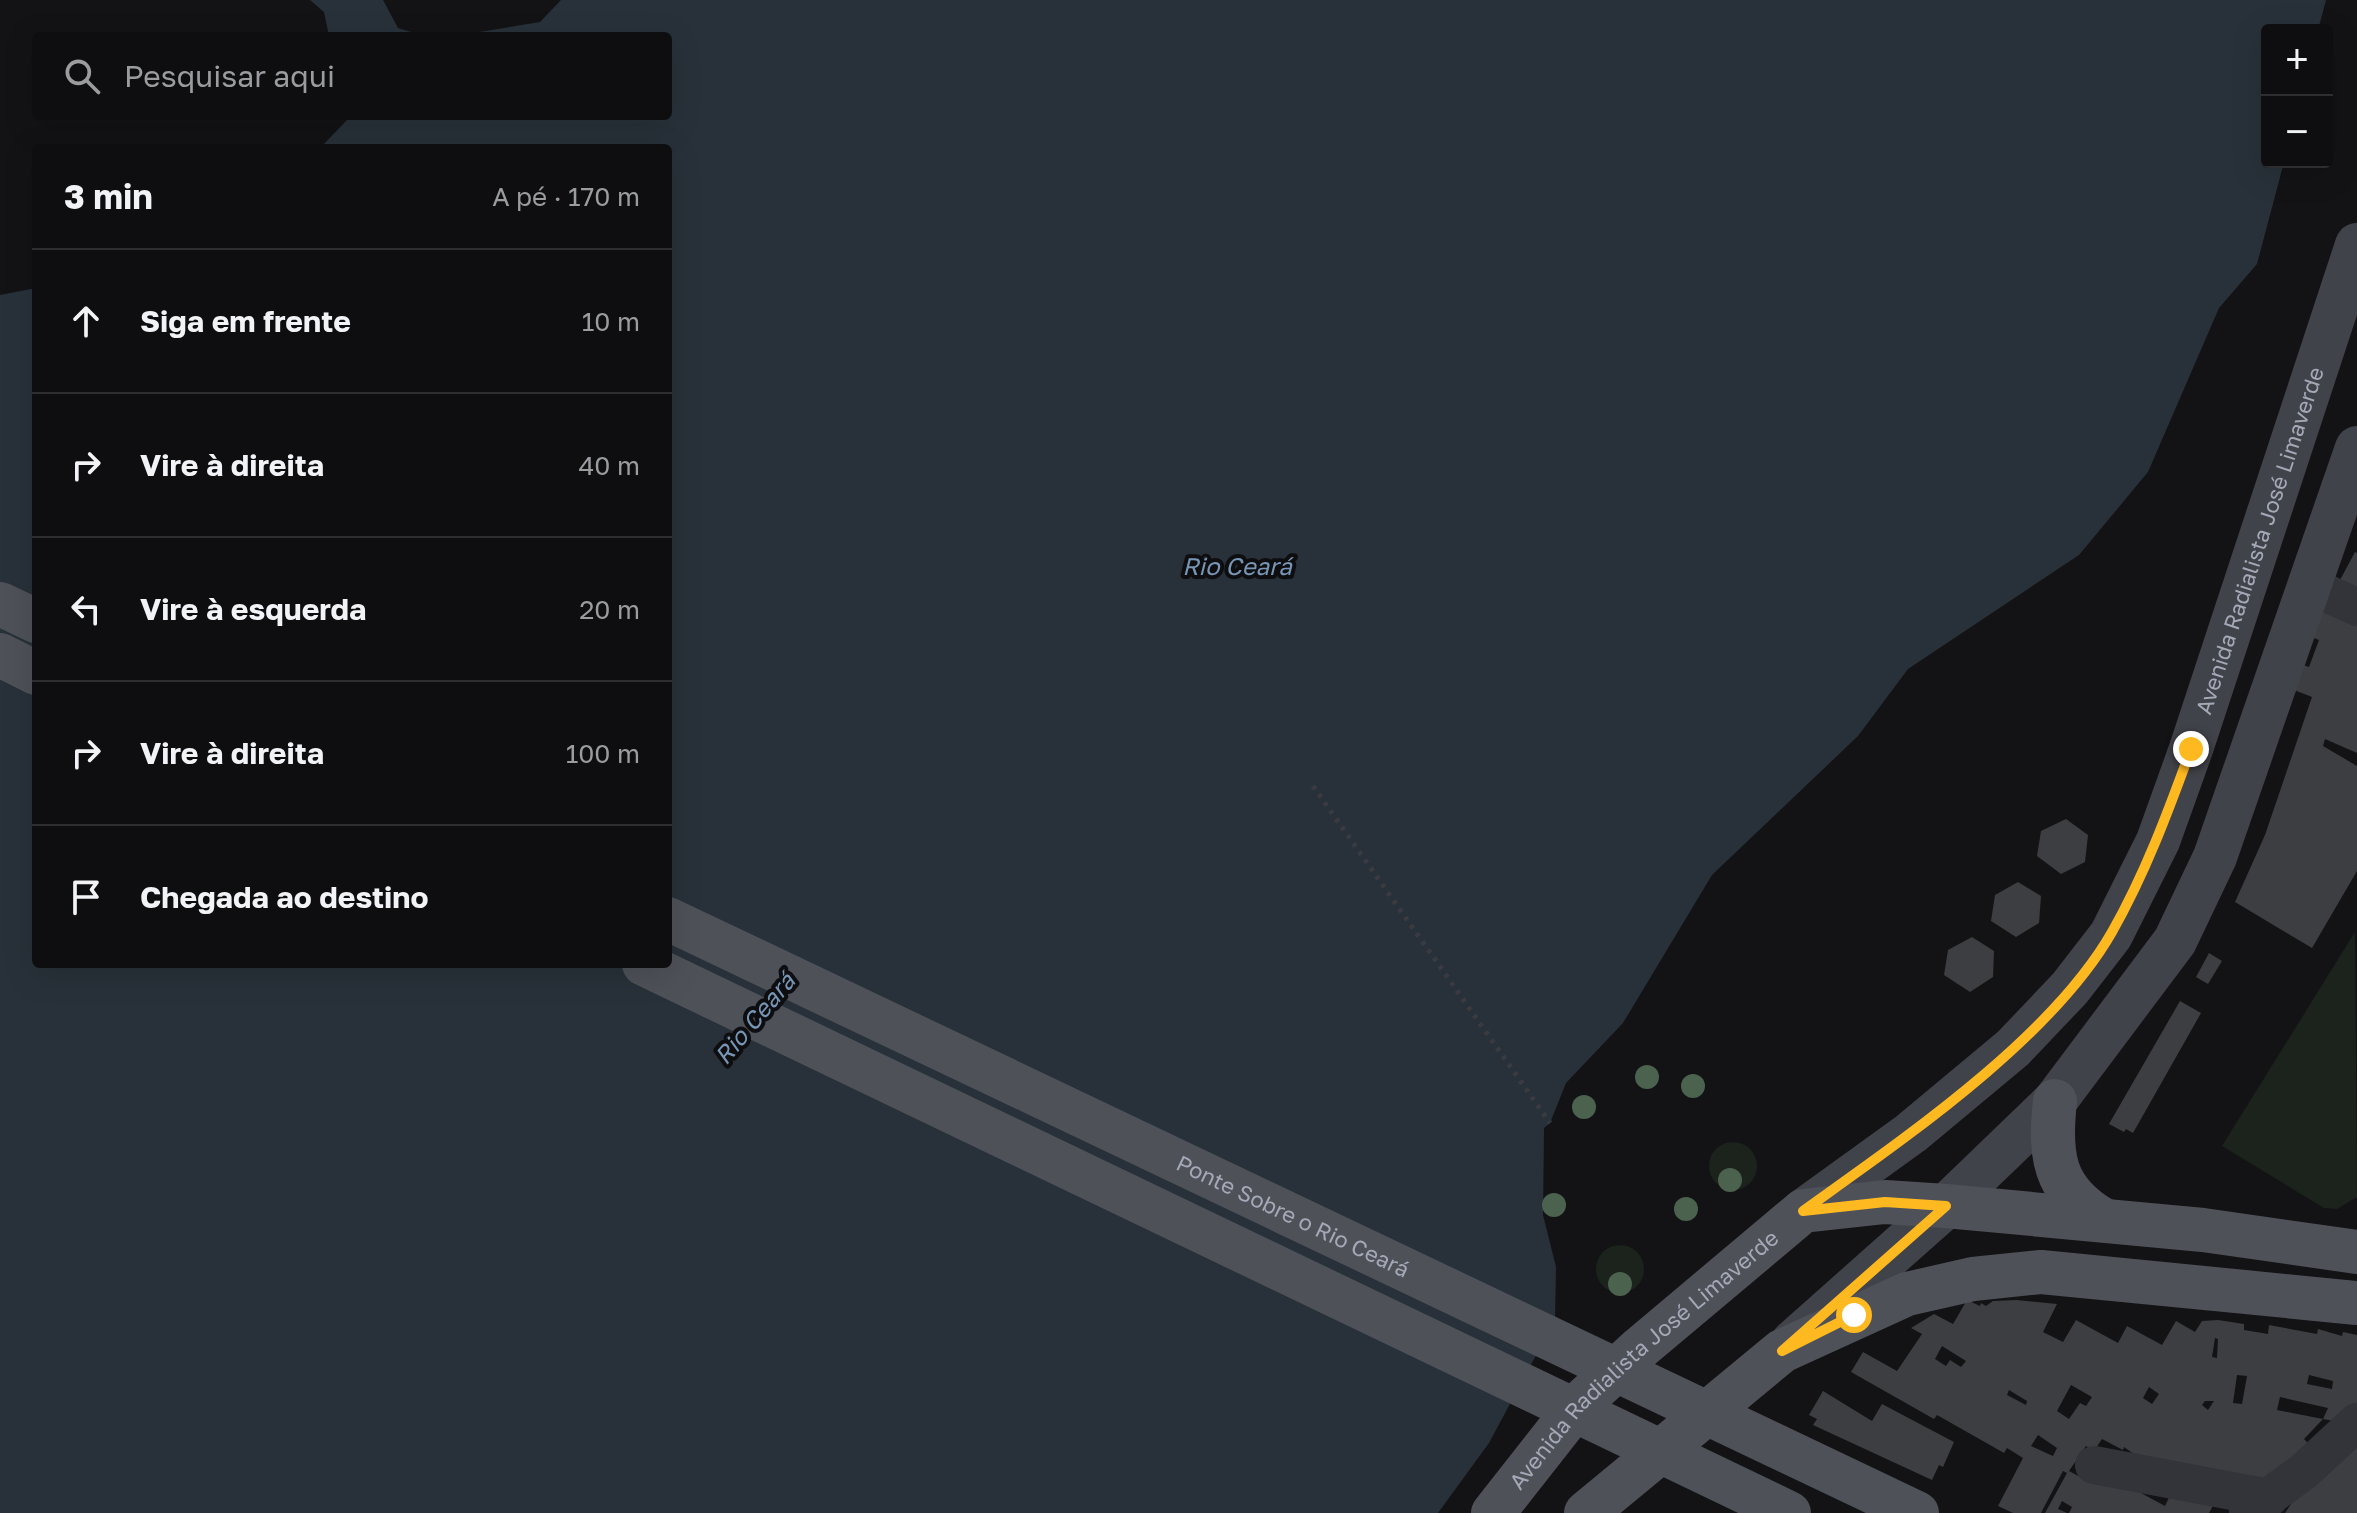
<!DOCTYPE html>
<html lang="pt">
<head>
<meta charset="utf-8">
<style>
	:root { --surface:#0e0e10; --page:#171719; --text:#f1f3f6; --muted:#9b9c9f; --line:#2e2e30 }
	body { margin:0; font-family:"Golos Text",sans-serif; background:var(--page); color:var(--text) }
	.controls { position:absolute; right:24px; top:24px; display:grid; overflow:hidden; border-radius:8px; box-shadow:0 8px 32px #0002 }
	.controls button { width:72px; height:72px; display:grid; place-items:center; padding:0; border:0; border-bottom:2px solid var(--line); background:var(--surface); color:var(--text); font:40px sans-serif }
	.stop { position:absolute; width:24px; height:24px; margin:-18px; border:6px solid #ffb920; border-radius:50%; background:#fff }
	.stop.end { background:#ffb920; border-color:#fff; box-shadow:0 2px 8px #0008 }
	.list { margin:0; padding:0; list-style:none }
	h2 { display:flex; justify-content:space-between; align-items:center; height:104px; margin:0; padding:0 32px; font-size:34px }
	h2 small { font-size:26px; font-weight:400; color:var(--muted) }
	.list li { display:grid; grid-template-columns:52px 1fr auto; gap:24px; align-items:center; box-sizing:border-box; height:144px; padding:0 32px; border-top:2px solid var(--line) }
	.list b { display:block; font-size:30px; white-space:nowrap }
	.list em { font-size:26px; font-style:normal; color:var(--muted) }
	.icon { flex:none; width:44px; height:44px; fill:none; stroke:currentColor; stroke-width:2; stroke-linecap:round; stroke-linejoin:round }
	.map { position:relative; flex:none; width:2357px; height:1513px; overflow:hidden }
	.search { position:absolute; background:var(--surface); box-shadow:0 8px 32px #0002; left:32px; top:32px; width:640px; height:88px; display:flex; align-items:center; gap:20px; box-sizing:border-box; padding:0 28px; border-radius:8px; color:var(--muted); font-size:30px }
	.panel { position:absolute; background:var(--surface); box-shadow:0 8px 32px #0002; left:32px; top:144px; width:640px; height:824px; border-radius:8px }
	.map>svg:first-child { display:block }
</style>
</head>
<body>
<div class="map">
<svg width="2357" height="1513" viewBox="0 0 2357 1513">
	<rect width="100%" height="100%" fill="#131315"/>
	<g fill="#1b231c">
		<polygon points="2355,932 2357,1197 2337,1209 2324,1208 2222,1146"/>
		<circle cx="1733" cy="1166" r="24"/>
		<circle cx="1620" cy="1269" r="24"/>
	</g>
	<g fill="#283139">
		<polygon points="310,0 383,0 398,28 424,36 329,36 324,12"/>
		<polygon points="561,0 2326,0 2318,30 2267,30 2267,162 2284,162 2257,264 2219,308 2148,472 2079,555 1908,669 1858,736 1712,875 1623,1023 1566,1083 1550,1123 1544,1128 1543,1215 1556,1267 1555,1320 1489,1443 1438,1513 0,1513 0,295 36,288 36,964 668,964 668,148 320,148 347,120 346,116 668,116 668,36 455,36 540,22"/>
	</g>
	<g fill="#3c3e42" fill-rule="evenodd">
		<polygon points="2355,552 2357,553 2357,589 2340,580"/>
		<polygon points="2320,608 2357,612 2357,753 2325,739 2323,746 2357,766 2357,871 2312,948 2235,902 2265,835 2312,697 2294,690 2303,665 2309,667 2319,640 2311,637"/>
		<polygon points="2066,819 2088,835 2085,862 2061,874 2037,856 2041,831"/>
		<polygon points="2018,882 2041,896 2039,923 2016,937 1991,921 1995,895"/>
		<polygon points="1972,937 1994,951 1993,977 1970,992 1944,975 1948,950"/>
		<polygon points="2209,953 2222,961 2208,984 2196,977"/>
		<polygon points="2180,1001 2201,1013 2133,1133 2126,1129 2124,1132 2109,1124"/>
		<path d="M1967,1300l13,6 1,-3 5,3 7,-5 23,-1 41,4 -14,28 20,10 13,-22 42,23 9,-17 35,19 14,-24 19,11 7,-11 16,-1 26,4v6l24,4 1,-9 48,9 1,-5 24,7 1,-4 14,3v72l-23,14 -11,-2 -19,20 5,5 -47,43 -106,-17 -32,-23 -1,3 -21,-11 -8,12 -8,-5 -17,25 17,9h31l48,26 9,-19 41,15 -6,11h-140l3,-6 -10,-6 -4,8 9,4h-22l22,-40 -4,-2 -22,42h-28l-15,-7 25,-48 -16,-10 -3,5 -67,-38 -3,4 -83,-47 12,-20 34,19 25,-37 -11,-6 23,-14 19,10zM2215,1338l3,1 -1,19 -5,-1zM1942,1346l24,15 -5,6 -11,-7 -4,6 -11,-7zM2237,1375l10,1 -5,28 -9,-1zM2309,1375l24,6 -1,8 -25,-5zM2071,1385l21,12 -6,9 -6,-3 -11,16 -12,-8zM2149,1387l10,7 -7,10 -9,-6zM2009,1390l18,11 -1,4 -19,-10zM2280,1397l48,11 -5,11 -46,-9zM2205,1401h9l-6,9 -6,-5zM2038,1435l19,13 -4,8 -22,-10z"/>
		<polygon points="1823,1391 1872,1421 1882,1404 1954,1442 1943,1467 1939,1465 1932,1480 1813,1425 1817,1419 1809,1415"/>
		<polygon points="2357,1444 2357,1513 2285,1513 2305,1483"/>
	</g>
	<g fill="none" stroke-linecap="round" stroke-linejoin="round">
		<polyline stroke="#393b41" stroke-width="5" stroke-dasharray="4 6" stroke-linecap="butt" points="1313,786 1550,1123"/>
		<g stroke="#33343a" stroke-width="38">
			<polyline points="2308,585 2357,607"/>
			<polyline points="2094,1465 2269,1498"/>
			<polyline points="2248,1512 2304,1471 2357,1422"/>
		</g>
		<g stroke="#41434a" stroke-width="44">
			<path id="s1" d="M1803,1211l108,-78 102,-85 57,-60 41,-53 47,-94 33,-92 166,-504"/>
			<polyline points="1793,1342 1946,1206 2055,1101 2175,941 2215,857 2357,448"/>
		</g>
		<g stroke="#4f5159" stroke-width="44">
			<polyline points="0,604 36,621"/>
			<polyline points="0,655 36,673"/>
			<path id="s2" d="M668,919l1249,594"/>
			<polyline points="644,964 1789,1513"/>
			<path d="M2055,1101c-6,54 -2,89 47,118"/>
			<path id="s3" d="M1493,1513l85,-108 62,-57 163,-137 82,-9 61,4 257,24 154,22"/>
			<polyline points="1586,1513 1782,1351 1907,1294 1973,1279 2041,1272 2357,1303"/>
		</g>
	</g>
	<g fill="#4b624e">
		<circle cx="1647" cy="1077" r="12"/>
		<circle cx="1693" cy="1086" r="12"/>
		<circle cx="1584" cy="1107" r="12"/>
		<circle cx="1730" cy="1180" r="12"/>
		<circle cx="1554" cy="1205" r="12"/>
		<circle cx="1686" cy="1209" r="12"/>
		<circle cx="1620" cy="1284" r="12"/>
	</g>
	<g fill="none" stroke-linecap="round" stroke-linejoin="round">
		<path stroke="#ffb920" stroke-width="10" d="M1854,1315l-72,36 164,-145 -61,-4 -82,9c99,-71 248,-172 309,-279 33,-58 56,-120 79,-183"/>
	</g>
	<g text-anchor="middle" stroke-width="8" stroke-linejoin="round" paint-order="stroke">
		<g font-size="22" fill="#a3a9b6" stroke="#0e0e10">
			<text dy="8" stroke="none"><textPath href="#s1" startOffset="838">Avenida Radialista José Limaverde</textPath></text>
			<text dy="8" stroke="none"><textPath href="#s2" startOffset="692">Ponte Sobre o Rio Ceará</textPath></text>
			<text dy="8" stroke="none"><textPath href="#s3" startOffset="216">Avenida Radialista José Limaverde</textPath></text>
		</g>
		<g font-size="24" font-style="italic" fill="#7796b5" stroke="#0e0e10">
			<text x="1237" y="575">Rio Ceará</text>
			<text transform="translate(755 1019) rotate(-50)" y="8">Rio Ceará</text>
		</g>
	</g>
</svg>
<div class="controls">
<button>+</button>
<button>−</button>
</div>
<div class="stop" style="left:1854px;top:1315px"></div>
<div class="stop end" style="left:2191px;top:749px"></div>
<div class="search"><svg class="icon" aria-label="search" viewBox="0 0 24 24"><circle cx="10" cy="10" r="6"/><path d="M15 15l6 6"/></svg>Pesquisar aqui</div>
<section class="panel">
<h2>3 min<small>A pé · 170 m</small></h2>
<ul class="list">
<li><svg class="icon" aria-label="ahead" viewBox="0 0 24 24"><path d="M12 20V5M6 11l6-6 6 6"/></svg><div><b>Siga em frente</b></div><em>10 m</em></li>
<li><svg class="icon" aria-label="right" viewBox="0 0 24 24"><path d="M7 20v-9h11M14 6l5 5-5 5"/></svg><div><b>Vire à direita</b></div><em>40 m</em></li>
<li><svg class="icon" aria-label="left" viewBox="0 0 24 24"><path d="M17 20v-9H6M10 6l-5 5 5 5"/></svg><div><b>Vire à esquerda</b></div><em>20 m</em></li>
<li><svg class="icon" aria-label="right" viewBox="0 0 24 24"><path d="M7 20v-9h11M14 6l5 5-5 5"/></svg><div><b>Vire à direita</b></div><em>100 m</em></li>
<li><svg class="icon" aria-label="arrive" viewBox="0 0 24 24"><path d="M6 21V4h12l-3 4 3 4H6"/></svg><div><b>Chegada ao destino</b></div></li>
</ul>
</section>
</div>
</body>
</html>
